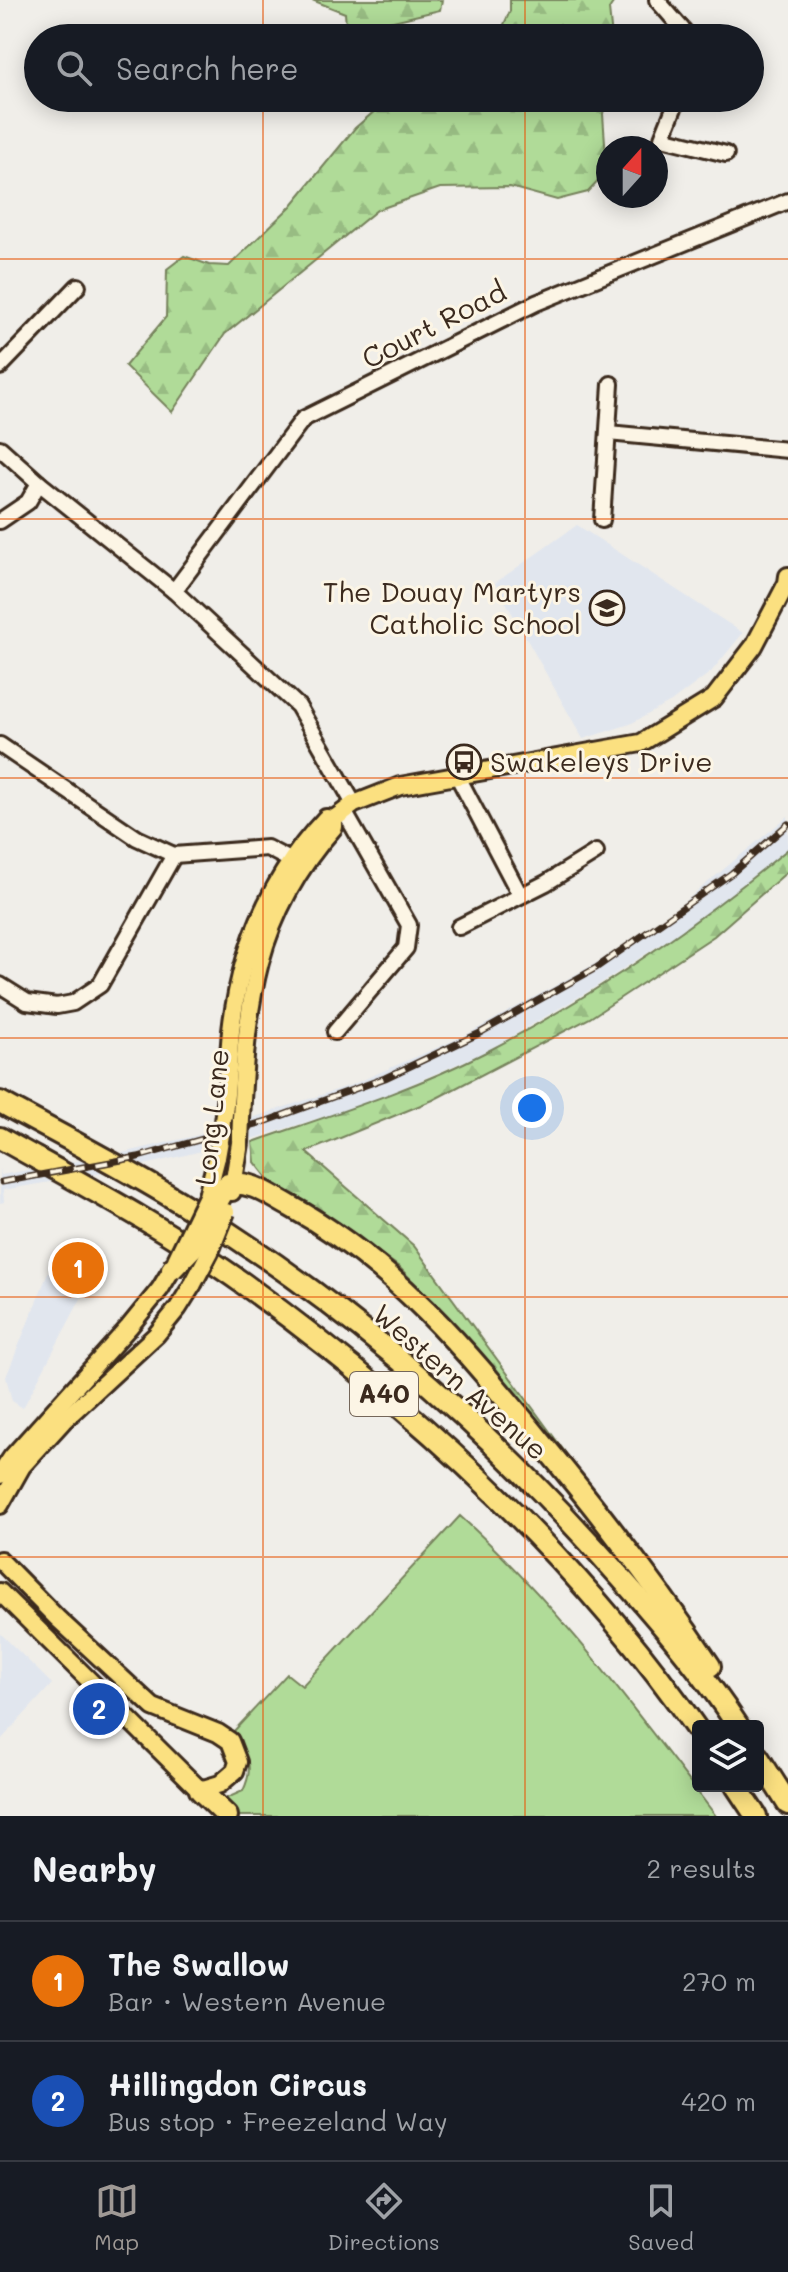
<!DOCTYPE html>
<html lang="en">
<head>
<meta charset="utf-8">
<style>
	:root { --surface:#171b24; --page:#20242c; --text:#f1f3f6; --muted:#9ea1a6; --line:#363941; --accent:#9f9995 }
	body { margin:0; font-family:Mali,sans-serif; background:var(--page); color:var(--text) }
	.controls { position:absolute; right:24px; bottom:24px; display:grid; overflow:hidden; border-radius:8px; box-shadow:0 4px 20px #0003 }
	.controls button { width:72px; height:72px; display:grid; place-items:center; padding:0; border:0; border-bottom:2px solid var(--line); background:var(--surface); color:var(--text); font:40px sans-serif }
	.compass { position:absolute; left:596px; top:136px; width:72px; height:72px; border-radius:50%; background:var(--surface); box-shadow:0 4px 20px #0003; rotate:21deg }
	.you { position:absolute; left:532px; top:1108px; width:28px; height:28px; margin:-20px; border:6px solid #fff; border-radius:50%; background:#1a73e8; box-shadow:0 0 0 12px #1a73e833 }
	.badge { display:grid; place-items:center; width:52px; height:52px; border-radius:50%; background:var(--accent); color:#fff; font-size:26px; font-weight:700 }
	.pin { position:absolute; translate:-50% -50%; border:4px solid #fff; box-shadow:0 2px 8px #0006 }
	.list { margin:0; padding:0; list-style:none }
	h2 { display:flex; justify-content:space-between; align-items:center; height:104px; margin:0; padding:0 32px; font-size:34px }
	h2 small { font-size:26px; font-weight:400; color:var(--muted) }
	.list li { display:grid; grid-template-columns:52px 1fr auto; gap:24px; align-items:center; box-sizing:border-box; height:120px; padding:0 32px; border-top:2px solid var(--line) }
	.list b { display:block; font-size:30px; white-space:nowrap }
	.list p { margin:0; font-size:26px; white-space:nowrap; color:var(--muted) }
	.list em { font-size:26px; font-style:normal; color:var(--muted) }
	.icon { flex:none; width:44px; height:44px; fill:none; stroke:currentColor; stroke-width:2; stroke-linecap:round; stroke-linejoin:round }
	.map { position:relative; flex:none; width:788px; height:1816px; overflow:hidden }
	.search { position:absolute; background:var(--surface); box-shadow:0 4px 20px #0003; left:24px; right:24px; top:24px; height:88px; display:flex; align-items:center; gap:20px; box-sizing:border-box; padding:0 28px; border-radius:44px; color:var(--muted); font-size:30px }
	.sheet { height:344px; background:var(--surface) }
	nav { display:flex; justify-content:space-around; align-items:center; box-sizing:border-box; height:112px; border-top:2px solid var(--line); background:var(--surface); font-size:22px; color:var(--muted) }
	nav a { display:grid; justify-items:center; gap:4px }
	nav .on { color:var(--accent) }
	.map>svg:first-child { display:block }
</style>
</head>
<body>
<div class="map">
<svg width="788" height="1816" viewBox="0 0 788 1816">
	<defs>
		<pattern id="forest-firs" width="22" height="20" patternUnits="userSpaceOnUse" patternTransform="scale(2)"><rect width="22" height="20" fill="#b0db98"/><path d="M5 1l3.5 6h-7zM16 11l3.5 6h-7z" fill="#98bc83"/></pattern>
	</defs>
	<rect width="100%" height="100%" fill="#f0eee9"/>
	<filter id="ink" filterUnits="userSpaceOnUse"><feTurbulence type="fractalNoise" baseFrequency=".0125" numOctaves="2"/><feDisplacementMap in="SourceGraphic" scale="16" xChannelSelector="R" yChannelSelector="G"/><feConvolveMatrix kernelMatrix="1 2 1 2 8 2 1 2 1" color-interpolation-filters="sRGB"/></filter>
	<g filter="url(#ink)">
		<g fill="#e1e6ee">
			<polygon points="577,525 743,633 711,672 671,702 630,724 583,739 495,583"/>
			<polygon points="788,816 788,849 718,907 589,991 485,1052 368,1103 259,1137 132,1168 3,1190 4,1202 0,1203 0,1168 1,1175 127,1152 207,1133 351,1085 466,1035 598,962 666,917"/>
			<polygon points="48,1273 85,1291 23,1408 12,1401 6,1377"/>
			<polygon points="0,1633 52,1684 0,1741"/>
		</g>
		<path fill="#b0db98" stroke="#76825b" stroke-width="2" d="M460,1516c98,88 176,196 256,300h-480l-16,-15 23,-10c13,-28 2,-34 -10,-59l54,-58 15,12z"/>
		<g fill="url(#forest-firs)" stroke="#76825b" stroke-width="2">
			<polygon points="312,0 442,0 440,10 389,22 347,38 345,13"/>
			<polygon points="510,0 615,0 609,9 612,38 498,38 510,11"/>
			<polygon points="406,98 606,98 603,114 607,172 588,192 557,200 510,187 440,188 377,210 225,334 172,412 125,366 166,317 167,269 184,256 209,265 229,266 291,206 355,128 383,104"/>
			<path d="M788,849v22l-74,65 -124,82 -157,82 -127,52 108,94 189,258 -135,-166 -69,-71 -81,-59 -49,-28 -14,-18 -2,-20c78,-27 159,-52 233,-90 108,-56 209,-126 302,-203z"/>
		</g>
		<g fill="none" stroke-linecap="round" stroke-linejoin="round">
			<g stroke="#3b2a1e" stroke-width="20">
				<g id="minor">
					<polyline points="657,0 690,38"/>
					<polyline points="678,98 662,138 726,154"/>
					<polyline points="0,367 78,286"/>
					<polyline points="608,433 788,450"/>
					<polyline points="0,448 39,483 174,591 298,706 354,804"/>
					<polyline points="602,520 611,384"/>
					<polyline points="0,521 28,502 39,483"/>
					<polyline points="174,591 303,419 536,303 788,201"/>
					<polyline points="0,745 137,838 174,855 267,848 290,860"/>
					<polyline points="457,775 520,895"/>
					<polyline points="459,927 546,883 596,852"/>
					<polyline points="0,985 27,1002 57,1006 73,1003 100,985 174,855"/>
					<polyline points="335,1032 406,948 409,925 344,811"/>
				</g>
			</g>
			<g stroke="#3b2a1e" stroke-width="22">
				<g id="major">
					<path d="M241,1119c6,-116 13,-202 93,-292v-8"/>
					<path d="M222,1129c5,-33 6,-65 9,-98 9,-81 39,-154 95,-213l8,1 20,-15 46,-18 241,-43 73,-45 40,-52 33,-63 1,-7"/>
					<polyline points="232,1192 240,1143"/>
					<polyline points="207,1196 217,1157"/>
					<polyline points="0,1475 12,1457 129,1327 160,1289 172,1269"/>
					<polyline points="0,1505 22,1466 63,1421 156,1335 178,1308 193,1284"/>
					<polyline points="0,1560 57,1618 153,1707 218,1733 230,1741 238,1762 235,1771 220,1784 200,1790 0,1592"/>
				</g>
			</g>
			<g stroke="#3b2a1e" stroke-width="26">
				<g id="highway">
					<path d="M0,1102c64,35 129,68 191,107 161,99 306,227 430,369 42,47 83,96 117,148"/>
					<path d="M0,1138c82,46 167,91 244,146 172,125 333,272 454,447"/>
					<path d="M216,1204l12,-20c23,-4 43,12 62,22 105,58 176,144 251,236 60,72 117,146 169,224"/>
					<polyline points="758,1757 788,1804"/>
					<polyline points="736,1786 756,1816"/>
					<polyline points="200,1790 227,1816"/>
				</g>
			</g>
			<use href="#minor" stroke="#fcf5e5" stroke-width="14"/>
			<use href="#major" stroke="#fbe080" stroke-width="16"/>
			<use href="#highway" stroke="#fbe080" stroke-width="20"/>
			<g stroke="#3b2a1e" stroke-width="7">
				<polyline id="rail" points="2,1182 138,1157 267,1121 385,1078 478,1034 596,968 732,873 788,824"/>
			</g>
			<use href="#rail" stroke="#fcf5e5" stroke-width="4" stroke-dasharray="12" stroke-linecap="butt"/>
			<g stroke="#3b2a1e" stroke-width="22" stroke-linecap="butt">
				<g id="major-bridge">
					<polyline points="240,1143 241,1119"/>
					<polyline points="217,1157 222,1129"/>
					<polyline points="176,1260 207,1196"/>
					<polyline points="193,1284 210,1252 226,1212"/>
				</g>
			</g>
			<g stroke="#3b2a1e" stroke-width="26" stroke-linecap="butt">
				<polyline id="highway-bridge" points="172,1269 197,1243 216,1204"/>
			</g>
			<use href="#major-bridge" stroke="#fbe080" stroke-width="16"/>
			<use href="#highway-bridge" stroke="#fbe080" stroke-width="20"/>
		</g>
	</g>
	<path fill="none" stroke="#e8590c" stroke-width="2" stroke-opacity="0.55" d="M263,0v38M525,0v38M263,98v1718M525,98v1718M0,259h788M0,519h788M0,778h788M0,1038h788M0,1297h788M0,1557h788"/>
	<defs>
		<g id="school-ring" transform="scale(1.8)"><circle r="9.5" fill="#fcf5e5" stroke="#3b2a1e" stroke-width="1.5"/><path d="M0-5L7-2L0 1L-7-2ZM-4 1L0 2.5L4 1V4Q0 6-4 4Z" fill="#3b2a1e"/></g>
		<g id="bus-ring" transform="scale(1.8)"><circle r="9.5" fill="#fcf5e5" stroke="#3b2a1e" stroke-width="1.5"/><path d="M-5-6H5V4H4V6H2V4H-2V6H-4V4H-5ZM-3.5-4V0h7V-4ZM-3.5 1.2v1.5H-2V1.2ZM2 1.2v1.5H3.5V1.2Z" fill="#3b2a1e"/></g>
	</defs>
	<g fill-rule="evenodd">
		<use href="#school-ring" x="607" y="608"/>
		<use href="#bus-ring" x="464" y="762"/>
	</g>
	<g text-anchor="middle" stroke-width="6" stroke-linejoin="round" paint-order="stroke">
		<rect fill="#fcf5e5" stroke="#75675a" stroke-width="2" x="350" y="1372" width="68" height="44" rx="6"/>
		<g font-size="26" font-weight="bold" fill="#3b2a1e">
			<text x="384" y="1403">A40</text>
		</g>
		<g font-size="28" fill="#3b2a1e" stroke="#fcf5e5">
			<text transform="translate(434 325) rotate(-27)" y="10">Court Road</text>
			<text transform="translate(212 1117) rotate(-84)" y="10">Long Lane</text>
			<text transform="translate(460 1382) rotate(41)" y="10">Western Avenue</text>
		</g>
		<g font-size="28" fill="#3b2a1e" stroke="#fcf5e5" text-anchor="end">
			<text x="581" y="602">The Douay Martyrs<tspan x="581" dy="32">Catholic School</tspan></text>
			<text x="490" y="772" text-anchor="start">Swakeleys Drive</text>
		</g>
	</g>
</svg>
<div class="controls">
<button><svg class="icon" aria-label="layers" viewBox="0 0 24 24"><path d="M12 4l9 5-9 5-9-5zM3 14l9 5 9-5"/></svg></button>
</div>
<svg class="compass" viewBox="-18 -18 36 36"><path d="M0-13l5 13h-10z" fill="#e53935"/><path d="M0 13l5-13h-10z" fill="#9ea1a6"/></svg>
<div class="you"></div>
<div class="pin badge" style="left:78px;top:1268px;background:#e8710a">1</div>
<div class="pin badge" style="left:99px;top:1709px;background:#1a4fb4">2</div>
<div class="search"><svg class="icon" aria-label="search" viewBox="0 0 24 24"><circle cx="10" cy="10" r="6"/><path d="M15 15l6 6"/></svg>Search here</div>
</div>
<section class="sheet">
<h2>Nearby<small>2 results</small></h2>
<ul class="list">
<li><span class="badge" style="background:#e8710a">1</span><div><b>The Swallow</b><p>Bar · Western Avenue</p></div><em>270 m</em></li>
<li><span class="badge" style="background:#1a4fb4">2</span><div><b>Hillingdon Circus</b><p>Bus stop · Freezeland Way</p></div><em>420 m</em></li>
</ul>
</section>
<nav>
<a class="on"><svg class="icon" aria-label="map" viewBox="0 0 24 24"><path d="M3 6l6-2 6 2 6-2v14l-6 2-6-2-6 2zM9 4v14M15 6v14"/></svg>Map</a>
<a><svg class="icon" aria-label="directions" viewBox="0 0 24 24"><path d="M12 3l9 9-9 9-9-9zM9 14v-3h6M13 9l2 2-2 2"/></svg>Directions</a>
<a><svg class="icon" aria-label="saved" viewBox="0 0 24 24"><path d="M7 4h10v16l-5-4-5 4z"/></svg>Saved</a>
</nav>
</body>
</html>
